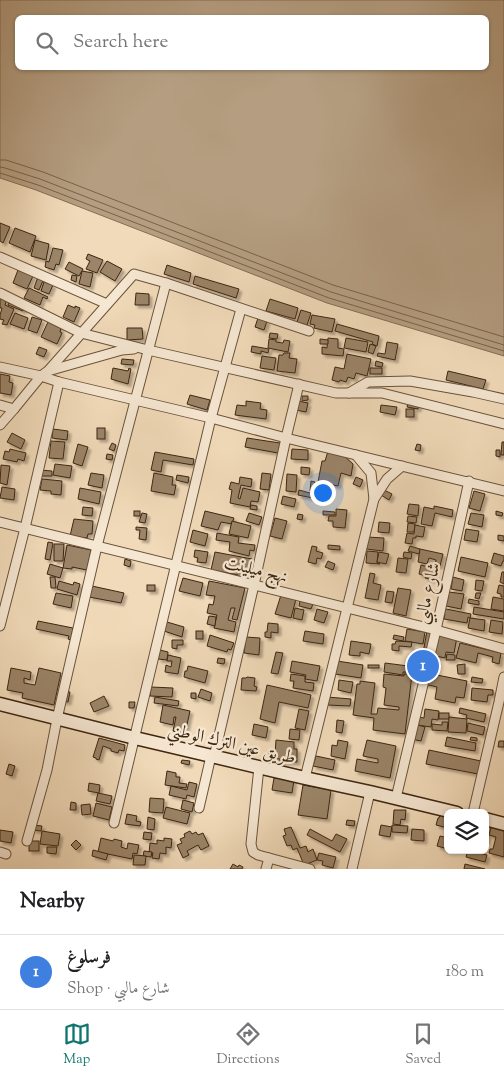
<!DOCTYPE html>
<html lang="en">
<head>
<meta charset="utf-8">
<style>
	:root { --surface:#fff; --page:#f6f6f6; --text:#202124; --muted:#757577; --line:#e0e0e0; --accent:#0f766e }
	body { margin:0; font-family:"Sorts Mill Goudy",Amiri,serif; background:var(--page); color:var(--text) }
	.controls { position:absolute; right:15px; bottom:15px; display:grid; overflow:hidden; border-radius:8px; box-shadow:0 1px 4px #0004 }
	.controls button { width:45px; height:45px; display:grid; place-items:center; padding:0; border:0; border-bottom:1px solid var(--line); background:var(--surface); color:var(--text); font:25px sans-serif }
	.you { position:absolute; left:322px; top:492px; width:18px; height:18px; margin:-12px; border:4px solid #fff; border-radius:50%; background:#1a73e8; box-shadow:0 0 0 8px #1a73e833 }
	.badge { display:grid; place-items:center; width:32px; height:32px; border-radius:50%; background:var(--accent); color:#fff; font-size:16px; font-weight:700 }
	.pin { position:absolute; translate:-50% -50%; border:2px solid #fff; box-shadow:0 1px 5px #0006 }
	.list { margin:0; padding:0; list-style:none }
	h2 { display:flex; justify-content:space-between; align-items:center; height:65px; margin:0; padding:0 20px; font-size:21px }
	h2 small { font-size:16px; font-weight:400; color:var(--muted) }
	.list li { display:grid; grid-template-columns:32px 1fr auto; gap:15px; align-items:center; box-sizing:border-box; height:75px; padding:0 20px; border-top:1px solid var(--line) }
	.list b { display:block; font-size:19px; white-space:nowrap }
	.list p { margin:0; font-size:16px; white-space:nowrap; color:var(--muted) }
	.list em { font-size:16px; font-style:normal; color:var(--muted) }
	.icon { flex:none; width:28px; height:28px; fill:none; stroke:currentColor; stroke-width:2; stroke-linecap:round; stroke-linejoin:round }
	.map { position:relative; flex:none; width:504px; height:869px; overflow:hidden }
	.search { position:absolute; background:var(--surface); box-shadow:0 1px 4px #0004; left:15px; right:15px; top:15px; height:55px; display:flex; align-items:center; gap:12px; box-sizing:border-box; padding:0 18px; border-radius:8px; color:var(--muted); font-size:19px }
	.sheet { height:140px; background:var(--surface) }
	nav { display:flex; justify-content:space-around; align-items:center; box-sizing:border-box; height:70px; border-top:1px solid var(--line); background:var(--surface); font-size:14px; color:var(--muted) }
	nav a { display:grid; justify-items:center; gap:2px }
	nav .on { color:var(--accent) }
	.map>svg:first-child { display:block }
</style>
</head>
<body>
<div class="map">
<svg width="504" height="869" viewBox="0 0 504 869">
	<defs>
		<filter id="shadow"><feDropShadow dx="3" dy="3" stdDeviation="1" flood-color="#0004"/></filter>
	</defs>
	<rect width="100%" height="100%" fill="#f1dab9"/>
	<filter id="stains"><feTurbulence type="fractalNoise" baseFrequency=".004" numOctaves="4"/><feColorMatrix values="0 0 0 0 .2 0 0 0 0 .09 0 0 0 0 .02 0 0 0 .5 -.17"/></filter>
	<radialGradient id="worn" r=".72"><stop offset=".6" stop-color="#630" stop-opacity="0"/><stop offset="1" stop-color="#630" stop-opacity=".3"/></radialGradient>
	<path fill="#b49d80" stroke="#846d54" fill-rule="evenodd" d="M0,0h504v356l-177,-53 -291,-113 -36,-12zM18,18h468v50h-468z"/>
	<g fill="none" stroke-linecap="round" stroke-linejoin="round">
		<g stroke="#786248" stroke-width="1">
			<polyline points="0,160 6,160 43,172 333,285 504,337"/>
			<polyline points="0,167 5,168 40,179 331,292 504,345"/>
			<polyline points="0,173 38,185 329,298 504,351"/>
		</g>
	</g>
	<g fill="#9b8468" stroke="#3d2611" filter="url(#shadow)">
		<polygon points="0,223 10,227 3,243 0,241"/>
		<polygon points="15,228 36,236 30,252 9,243"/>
		<polygon points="35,240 49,244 46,260 31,256"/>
		<polygon points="53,248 63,250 59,265 56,264 54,270 45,267 46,261 49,262"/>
		<polygon points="88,254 103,260 97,273 86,269 90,261 86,259"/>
		<polygon points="107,261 122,269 115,281 100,272"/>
		<polygon points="69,262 83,269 79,276 65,269"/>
		<polygon points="167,265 191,273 189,282 164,274"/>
		<polygon points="18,270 33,276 27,289 13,283"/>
		<polygon points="82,271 93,273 90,287 79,284"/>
		<polygon points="39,274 45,276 39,290 34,288"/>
		<polygon points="72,275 77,276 76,282 71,280"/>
		<polygon points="195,276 239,289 236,298 193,284"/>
		<polygon points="44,282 53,285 49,294 41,291"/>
		<polygon points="29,288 48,297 47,299 43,297 40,305 24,298"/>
		<polygon points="136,293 149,294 149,305 135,305"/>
		<polygon points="0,296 7,299 5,305 14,309 7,325 2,324 4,320 0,319 0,315 2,308 0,308"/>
		<polygon points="10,299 25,305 23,311 8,305"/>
		<polygon points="270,299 298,308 295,319 266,311"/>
		<polygon points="68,305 75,308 75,306 80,308 74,322 63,317"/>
		<polygon points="301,310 311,313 307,325 297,322"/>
		<polygon points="15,313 28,318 24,329 10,324"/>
		<polygon points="312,315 335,319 332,332 314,328 315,325 310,324"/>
		<polygon points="32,317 42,320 37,333 28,330"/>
		<polygon points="258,318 267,321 264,330 255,327"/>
		<polygon points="48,322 61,328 60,332 62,333 57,344 41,337"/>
		<polygon points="337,324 379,336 377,346 372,344 373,342 335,331"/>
		<polygon points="127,328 142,328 143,339 127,340"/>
		<polygon points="270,333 278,334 277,339 269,338"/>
		<polygon points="328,338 338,339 338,348 344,349 343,356 322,354 322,347 327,348"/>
		<polygon points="346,338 368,342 366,352 344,348"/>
		<polygon points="269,339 276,340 276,342 283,343 284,340 290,341 288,352 268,348"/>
		<polygon points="320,339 328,340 328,344 320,344"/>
		<polygon points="387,342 398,344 395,360 377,356 378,353 385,354"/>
		<polygon points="370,344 376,346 373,354 368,352"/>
		<polygon points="252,346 269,349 268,353 261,351 261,354 251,352"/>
		<polygon points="39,347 47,350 44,357 36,354"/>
		<polygon points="284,353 290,353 289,358 297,359 295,373 277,371 279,355 283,355"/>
		<polygon points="347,354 371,359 367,376 356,373 354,379 348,377 346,382 340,380 339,382 332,380 335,367 344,369"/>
		<polygon points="262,356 276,358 274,370 260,368"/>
		<polygon points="122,359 134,360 133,365 121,364"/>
		<polygon points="376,361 383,363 382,367 375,366"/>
		<polygon points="113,368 128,371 129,368 131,369 128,384 111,379"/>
		<rect x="370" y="368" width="12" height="6"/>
		<polygon points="448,371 486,380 483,389 446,380"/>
		<polygon points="0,374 10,376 9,382 13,383 11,395 0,393"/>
		<polygon points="190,395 210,400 207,410 187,404"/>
		<polygon points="302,396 308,396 308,400 302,401"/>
		<polygon points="246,401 261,403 260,409 267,410 266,419 235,415 237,405 246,406"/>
		<polygon points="298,401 308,403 306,412 296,410"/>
		<polygon points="408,403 419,405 418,409 407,407"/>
		<polygon points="381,405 397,407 395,415 380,412"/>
		<rect x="406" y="409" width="8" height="8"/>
		<rect x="97" y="428" width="8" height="11"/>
		<polygon points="53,429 68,431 67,440 52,438"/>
		<polygon points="12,433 25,440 21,449 7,442"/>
		<polygon points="247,438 280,443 278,453 245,447"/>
		<polygon points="51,441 65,442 63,459 49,458"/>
		<polygon points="502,442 504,442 504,455 501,455"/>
		<polygon points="112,443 116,445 114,451 109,449"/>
		<polygon points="78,444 88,447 82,466 73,463"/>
		<polygon points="417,444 421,445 420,451 415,450"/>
		<polygon points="10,449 26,453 24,461 18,459 17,462 3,459 5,451 9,452"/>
		<polygon points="292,449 308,450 308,460 291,459"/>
		<polygon points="496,450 500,450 500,457 496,456"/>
		<polygon points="328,451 342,454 353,464 351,476 341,473 338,486 318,482 322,461 325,461"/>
		<polygon points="155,452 194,459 193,465 163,460 161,472 151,470"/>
		<polygon points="107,454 113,455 112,460 106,459"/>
		<polygon points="55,464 72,466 70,478 53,475"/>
		<polygon points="1,465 10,466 7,485 0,483"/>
		<polygon points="301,467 310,468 309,475 301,474"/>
		<polygon points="40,470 52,471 52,476 40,476"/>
		<polygon points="91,473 104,475 102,488 88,485"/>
		<polygon points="154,473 173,477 172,485 176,485 174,495 151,491"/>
		<polygon points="262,473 271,474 269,490 260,489"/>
		<polygon points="287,474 297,475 296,492 286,491"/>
		<polygon points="177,475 189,477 188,483 176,480"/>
		<polygon points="240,477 252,479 251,487 241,485 238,498 240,499 243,488 260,492 258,502 251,501 250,507 230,503 232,490 229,489 231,482 239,484"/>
		<polygon points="356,477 363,480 360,487 353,484"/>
		<polygon points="42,479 62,481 61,495 51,494 51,491 40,490"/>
		<polygon points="311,481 315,482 315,492 310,491"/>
		<polygon points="2,487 15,489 14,500 0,498"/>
		<polygon points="80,488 101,492 99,504 78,499"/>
		<polygon points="299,490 314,494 313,498 298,495"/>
		<polygon points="384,490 392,494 389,500 381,495"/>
		<polygon points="474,491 485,494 480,511 469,508"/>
		<polygon points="283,496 296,499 294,507 281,504"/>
		<polygon points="409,504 419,505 418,516 407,514"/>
		<polygon points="251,505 257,506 257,510 250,509"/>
		<polygon points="434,506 453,510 452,517 435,513 432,526 421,524 424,507 434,509"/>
		<polygon points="83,507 93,508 92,516 82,515"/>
		<polygon points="336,509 347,510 345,528 333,527 333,521 328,521 329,516 336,516"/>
		<rect x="134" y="511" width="6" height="5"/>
		<polygon points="205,511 234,518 232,524 221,522 218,530 201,526"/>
		<polygon points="323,511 335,512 335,515 323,515"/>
		<polygon points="496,511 503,513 502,516 496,515"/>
		<polygon points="142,513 147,514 145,523 139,522"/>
		<polygon points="249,513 262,517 259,525 246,521"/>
		<polygon points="471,513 484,515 482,527 468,524"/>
		<polygon points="298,514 303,515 302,520 297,519"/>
		<polygon points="408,516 417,517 416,523 407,522"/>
		<polygon points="275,518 287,521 282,539 270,536"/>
		<polygon points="74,519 93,521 92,534 88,534 87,538 70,536"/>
		<polygon points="232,521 251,526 248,538 229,534"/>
		<polygon points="379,522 390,523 389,533 378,532"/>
		<polygon points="408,523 415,524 414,532 407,532"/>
		<polygon points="415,525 425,527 423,537 416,536 416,538 413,538 412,544 405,543 407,533 414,534"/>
		<polygon points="136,527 147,528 146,540 139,539 140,530 136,530"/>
		<polygon points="466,529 479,531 477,542 464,540"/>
		<polygon points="193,530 208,534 205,546 190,542"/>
		<polygon points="217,533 239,537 238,543 255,545 254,551 250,550 249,556 229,551 230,542 216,540"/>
		<polygon points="498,535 504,536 504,541 498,540"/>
		<polygon points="367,537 384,538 383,551 366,549"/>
		<polygon points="48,542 53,543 50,560 45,559"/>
		<polygon points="54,544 64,544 63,561 54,561"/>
		<polygon points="67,545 91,550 87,570 72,567 72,569 63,568"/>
		<polygon points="328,545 340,546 340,550 328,549"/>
		<polygon points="312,546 317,547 316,551 323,553 321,559 317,558 316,564 308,562"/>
		<polygon points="410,546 420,549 419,554 408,551"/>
		<polygon points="420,549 443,554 440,566 435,565 436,560 429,558 427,564 418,562"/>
		<polygon points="195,550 208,552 206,563 197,562 198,558 194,557"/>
		<polygon points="367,551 378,552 377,563 380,564 366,563"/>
		<polygon points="215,552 252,559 248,579 237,577 238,575 211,570"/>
		<polygon points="379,552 389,554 386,564 377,562"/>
		<polygon points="404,552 412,553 411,559 403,557"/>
		<polygon points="494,553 504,556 504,561 503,561 501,566 491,563"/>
		<polygon points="461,557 488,563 485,577 458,571"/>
		<polygon points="398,558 408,559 406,573 396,572"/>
		<polygon points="125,559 131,561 130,567 124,565"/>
		<polygon points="328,561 335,564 333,570 325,567"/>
		<polygon points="50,564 63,568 60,578 47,574"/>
		<polygon points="421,565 436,569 433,580 425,578 426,576 419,574"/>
		<polygon points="502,572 504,572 504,584 500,582"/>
		<polygon points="370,573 375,574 373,583 381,585 378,600 365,598"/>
		<polygon points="50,577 55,577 56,588 51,588"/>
		<polygon points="453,577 464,580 462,591 451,589"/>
		<polygon points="183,578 203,583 200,596 179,591"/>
		<polygon points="476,580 484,581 482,591 475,590"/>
		<polygon points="59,581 73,585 74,582 80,584 77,595 57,589"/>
		<polygon points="209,581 245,588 237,620 232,619 235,608 231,608 228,620 236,622 234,632 214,628 217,615 207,613 209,604 213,605 215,596 206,595"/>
		<rect x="147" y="585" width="8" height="6"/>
		<polygon points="499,585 504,586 504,597 501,597 501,594 497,593"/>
		<polygon points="92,586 124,593 121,603 89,597"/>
		<polygon points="398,588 411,590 406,616 393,613"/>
		<polygon points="387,591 394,592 392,603 385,602"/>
		<polygon points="449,592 464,594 461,609 446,606"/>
		<polygon points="56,593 73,596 71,608 53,604"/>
		<polygon points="476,593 481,593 479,599 475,598"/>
		<polygon points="281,595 296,599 291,618 275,614"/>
		<polygon points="493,597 504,599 504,611 491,609"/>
		<polygon points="469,599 479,601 479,605 468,603"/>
		<polygon points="300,601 313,604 311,609 299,606"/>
		<polygon points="474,607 504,612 504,619 473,614"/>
		<polygon points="295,608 304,610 302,620 293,618"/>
		<polygon points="441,608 471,614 470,618 468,617 467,623 444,619 445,614 439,613"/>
		<polygon points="317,609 328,612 324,623 314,620"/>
		<polygon points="209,616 216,617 215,626 207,624"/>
		<polygon points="470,618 485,620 484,631 468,628"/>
		<polygon points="491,620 503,622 502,634 489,632"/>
		<polygon points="38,621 73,628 71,640 68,639 69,636 36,629"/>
		<polygon points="167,622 184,627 182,637 164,631"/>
		<polygon points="268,623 278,624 278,633 271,632 271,638 265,637 265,632 267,632"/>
		<polygon points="407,629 425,632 423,644 405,641"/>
		<rect x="196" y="631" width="7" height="8"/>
		<polygon points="305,631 324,634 323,644 303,641"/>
		<polygon points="427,631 457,637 454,653 446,652 445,658 423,653"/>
		<polygon points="210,635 234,643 231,650 228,649 227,652 207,646"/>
		<polygon points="394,635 404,637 403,641 393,639"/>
		<polygon points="246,637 260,638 259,655 244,653"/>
		<polygon points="172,640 183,640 183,645 177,645 177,649 172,648"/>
		<polygon points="351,641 371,644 369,654 360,652 360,656 349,655"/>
		<polygon points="396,641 412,642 411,647 399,646 399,651 392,650 392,644 395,644"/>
		<polygon points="460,643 501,653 499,664 492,662 493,657 478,653 476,663 456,658"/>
		<polygon points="160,650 168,652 167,660 158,659"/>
		<polygon points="276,652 283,653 278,674 271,673"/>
		<polygon points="447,654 455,655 455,660 446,660"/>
		<polygon points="168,655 181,658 178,674 165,672 166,665 171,667 172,661 167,661"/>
		<polygon points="218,658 225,659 224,664 217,663"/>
		<polygon points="292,661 320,666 317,681 305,679 306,675 290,672"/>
		<polygon points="337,661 363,665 361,678 335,674"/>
		<polygon points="385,663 416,667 415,673 403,672 403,675 384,672"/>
		<polygon points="465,664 465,674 458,674 457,665"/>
		<rect x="368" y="665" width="11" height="3"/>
		<polygon points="188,666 208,671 205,683 184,677 185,671 187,671"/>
		<polygon points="11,668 31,672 30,680 24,678 24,683 35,685 39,668 61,673 54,705 22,698 23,693 7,690"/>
		<polygon points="422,672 467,681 464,698 456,697 455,703 435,699 437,687 420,683"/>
		<polygon points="291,674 305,676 305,682 314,683 313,691 293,688 294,681 290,681"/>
		<polygon points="384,674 404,676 404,674 412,674 405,734 373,730 374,718 353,715 357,684 360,684 360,681 375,683 371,714 377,714 378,708 399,710 399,707 384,705 386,688 383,687"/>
		<polygon points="247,677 255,678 254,686 257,687 256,691 241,690 242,678 246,678"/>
		<polygon points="472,677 483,679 482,683 471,682"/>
		<polygon points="339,680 353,682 351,693 338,690"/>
		<polygon points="267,685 311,695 308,708 279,702 275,723 260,719"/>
		<polygon points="151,687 173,688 172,697 150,696"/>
		<polygon points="472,688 493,690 493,695 488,695 487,702 471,700"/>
		<polygon points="201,689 212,693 210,701 198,697"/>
		<polygon points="64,691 70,692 68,702 62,701"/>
		<polygon points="191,693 196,693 196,699 191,698"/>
		<polygon points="104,696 109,706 94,712 90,703"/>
		<polygon points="155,697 179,701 178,706 154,703"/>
		<polygon points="327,697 351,699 350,706 327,705"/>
		<polygon points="129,702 135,702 134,708 129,708"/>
		<polygon points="163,705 190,711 185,734 173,731 176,717 174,717 173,725 160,722"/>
		<polygon points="460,708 486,714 484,722 466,718 467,715 459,713"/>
		<polygon points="299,709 309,711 305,730 295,728"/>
		<polygon points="425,709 439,711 438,720 432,719 431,727 417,725 418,717 424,718"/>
		<rect x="439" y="713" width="10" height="6"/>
		<polygon points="449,717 467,719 466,733 448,732"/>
		<polygon points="337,720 344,721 342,733 336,732"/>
		<polygon points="442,722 448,722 447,731 432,730 432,724 442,725"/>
		<polygon points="468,723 485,727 483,735 467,731"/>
		<polygon points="254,724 268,727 266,738 252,735"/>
		<polygon points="415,724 425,727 421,741 411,739"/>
		<polygon points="290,729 300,730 299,740 289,739"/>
		<polygon points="447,737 476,743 475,751 445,746"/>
		<polygon points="471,737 477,738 477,741 470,740"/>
		<polygon points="99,738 125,745 124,751 119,750 118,753 111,751 111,749 103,746 99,760 96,759 96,758 93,757"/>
		<polygon points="276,740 294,742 294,749 297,749 297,762 280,762 280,759 268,758 269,753 275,754"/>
		<polygon points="338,740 348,742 345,759 331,756 332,745 337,746"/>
		<polygon points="367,740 396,746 390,778 355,771 357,759 378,763 378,759 363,756"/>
		<polygon points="499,741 504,741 504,747 498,747"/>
		<polygon points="429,750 481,761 478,774 426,764"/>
		<polygon points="316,756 335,760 333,770 313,766"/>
		<polygon points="182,760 190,761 189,765 181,763"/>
		<polygon points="9,764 15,766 12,776 6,774"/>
		<polygon points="167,771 176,773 176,777 180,777 179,783 187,784 186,788 165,785"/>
		<polygon points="274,778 294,780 292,793 272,790"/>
		<polygon points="189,782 197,784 194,797 187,795 186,799 169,795 171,786 187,790"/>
		<polygon points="89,783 100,785 99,793 88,791"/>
		<polygon points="303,785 331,790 327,819 298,815"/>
		<polygon points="98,793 112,796 110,804 96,801"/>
		<polygon points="150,798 164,799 163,813 149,812"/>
		<polygon points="183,800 194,803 192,812 181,809"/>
		<polygon points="71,802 76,803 76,810 70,810"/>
		<polygon points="96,803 112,807 109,820 93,816"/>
		<polygon points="90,804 91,814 82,815 81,805"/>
		<polygon points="166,807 190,813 187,824 163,818"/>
		<polygon points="394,810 406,810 405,820 401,819 400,825 393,824"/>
		<polygon points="127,814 137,816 136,821 141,822 140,826 125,824"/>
		<polygon points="440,815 448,817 448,828 436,825 438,818 439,818"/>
		<polygon points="148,817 155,819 154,830 147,829"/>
		<polygon points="347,820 355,821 354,826 346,825"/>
		<polygon points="33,825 42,826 41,831 33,830"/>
		<polygon points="381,825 392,827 390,837 379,835"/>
		<polygon points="392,825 408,826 407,833 392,832"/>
		<polygon points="485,825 489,826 486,841 485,841"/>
		<polygon points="291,827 300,848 306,846 308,852 313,849 317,860 304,865 297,848 293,850 291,845 287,846 283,836 286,835 284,829"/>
		<polygon points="491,827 504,830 504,857 489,853 490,849 493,849 496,837 489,835"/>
		<polygon points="310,829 332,841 336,834 347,839 340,852 307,835"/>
		<polygon points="412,829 424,830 424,841 411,840"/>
		<polygon points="0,830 13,832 11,843 0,841"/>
		<polygon points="42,831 60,834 58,846 40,844"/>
		<polygon points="190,831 192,834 196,832 198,835 203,833 209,846 201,850 198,845 187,851 189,855 183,858 177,845 182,843 180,839 185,837 184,834"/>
		<polygon points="144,832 152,833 151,840 143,839"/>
		<polygon points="440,836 448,838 448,849 437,846"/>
		<polygon points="101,838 113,841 114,839 122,841 121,847 127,849 128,843 139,845 137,854 133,853 132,859 98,852"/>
		<polygon points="164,838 172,839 171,848 166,847 166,854 160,853 159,859 152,858 153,853 149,853 150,843 157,844 157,840 164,841"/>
		<polygon points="76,840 81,845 76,850 71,845"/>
		<rect x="29" y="841" width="10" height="10"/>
		<polygon points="47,847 57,847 56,854 47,853"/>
		<polygon points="93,850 108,854 106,860 92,856"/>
		<polygon points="468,850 487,855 485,862 466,857"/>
		<polygon points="144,851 152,852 151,857 143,856"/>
		<polygon points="319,853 336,857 333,868 322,865 323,861 317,860"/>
		<polygon points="134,855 146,856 145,865 133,865"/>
		<polygon points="233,864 238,867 239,865 243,867 242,869 230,869"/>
		<polygon points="465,864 485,869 464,869"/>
	</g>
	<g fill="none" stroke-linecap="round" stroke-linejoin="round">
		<g stroke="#6a533b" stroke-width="11">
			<g id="minor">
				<polyline points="0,257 107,304"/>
				<polyline points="0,293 81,333 148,350 336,393 382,393 504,424"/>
				<polyline points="0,367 41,376 59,382 211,418 286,438 504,491"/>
				<polyline points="48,371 122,350 134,349"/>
				<polyline points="349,393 368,382 410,381 473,392 504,399"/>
				<polyline points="0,405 14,409"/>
				<polyline points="0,425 14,409 41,376 48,371 134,274 166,283 309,331"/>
				<polyline points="374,499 387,479 402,466"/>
				<polyline points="0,522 436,630 504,649"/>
				<polyline points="0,626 25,528 59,382"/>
				<polyline points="214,757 254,585 286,438 299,384"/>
				<polyline points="259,767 251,844 253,852 258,855 310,869"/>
				<polyline points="305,778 374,499 371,473 356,455"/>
				<polyline points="396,798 436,630 469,481"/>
				<polyline points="199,808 211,756"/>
				<polyline points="473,813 499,702 504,677"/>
				<polyline points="114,823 211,418 241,309"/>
				<polyline points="27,841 47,770 57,719 97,546 166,283"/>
				<polyline points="0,852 6,854"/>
				<polyline points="266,869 269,858"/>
				<polyline points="352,869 370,792"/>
			</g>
		</g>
		<g stroke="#3d2611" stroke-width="15">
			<g id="secondary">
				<polyline points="0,704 135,738 305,778 370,792 457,813"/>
				<polyline points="485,819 504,824"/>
			</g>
		</g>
		<use href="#minor" stroke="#f6e7d2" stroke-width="9"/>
		<use href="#secondary" stroke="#f6e7d2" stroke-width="12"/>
	</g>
	<g text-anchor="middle" stroke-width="4.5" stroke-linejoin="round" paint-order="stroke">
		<g font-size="18" fill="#3d2611" stroke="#f6e7d2">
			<text transform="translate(256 569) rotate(14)" y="6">نهج ميلينت</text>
			<text transform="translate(427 593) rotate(-77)" y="6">شارع مالبي</text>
			<text transform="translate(232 743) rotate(13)" y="6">طريق عين الترك الوطني</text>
		</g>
	</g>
	<rect width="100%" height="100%" filter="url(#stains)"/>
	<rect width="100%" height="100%" fill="url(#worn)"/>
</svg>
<div class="controls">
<button><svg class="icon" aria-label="layers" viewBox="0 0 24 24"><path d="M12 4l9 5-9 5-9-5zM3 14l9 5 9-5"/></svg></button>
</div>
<div class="you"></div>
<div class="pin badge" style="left:423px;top:666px;background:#3f7fe0">1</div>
<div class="search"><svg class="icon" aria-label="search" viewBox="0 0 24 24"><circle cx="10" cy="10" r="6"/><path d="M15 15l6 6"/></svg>Search here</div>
</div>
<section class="sheet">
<h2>Nearby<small></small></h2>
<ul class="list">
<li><span class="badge" style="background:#3f7fe0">1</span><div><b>فرسلوغ</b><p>Shop · شارع مالبي</p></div><em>180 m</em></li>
</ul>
</section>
<nav>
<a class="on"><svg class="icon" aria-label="map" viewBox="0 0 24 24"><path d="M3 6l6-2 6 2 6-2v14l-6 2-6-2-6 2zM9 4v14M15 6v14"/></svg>Map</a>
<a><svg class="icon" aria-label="directions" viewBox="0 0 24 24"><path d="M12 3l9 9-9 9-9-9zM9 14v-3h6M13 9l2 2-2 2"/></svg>Directions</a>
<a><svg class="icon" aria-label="saved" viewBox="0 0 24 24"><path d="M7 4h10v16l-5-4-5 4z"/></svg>Saved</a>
</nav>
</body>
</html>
